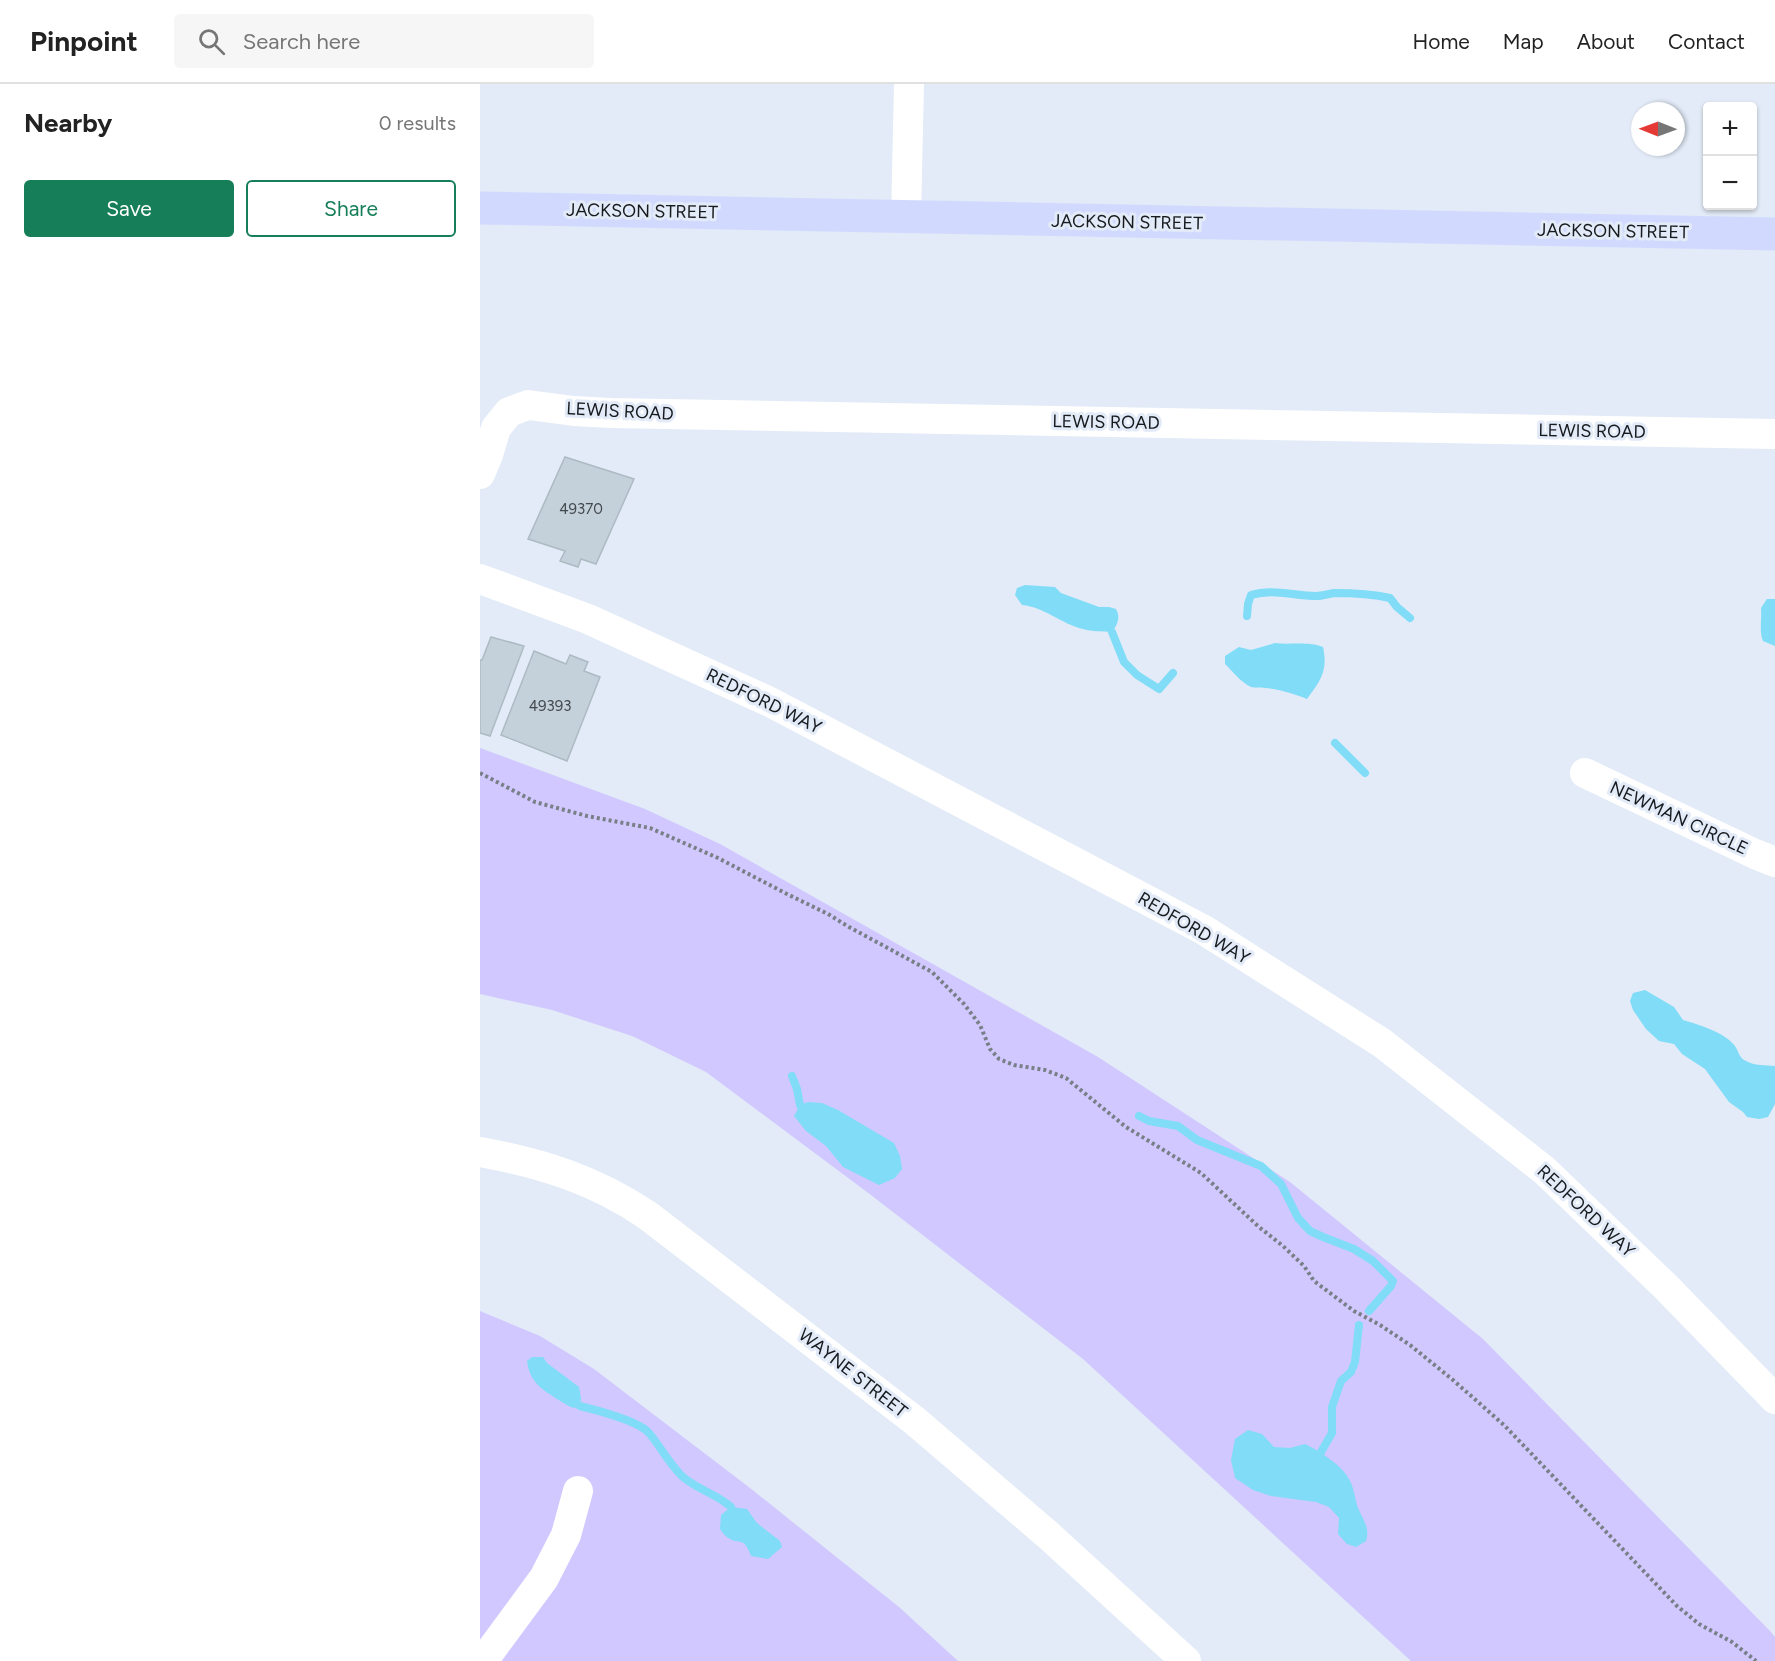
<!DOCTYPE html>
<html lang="en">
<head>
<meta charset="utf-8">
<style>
	:root { --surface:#fff; --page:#f6f6f6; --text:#222; --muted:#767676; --line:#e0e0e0; --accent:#167e58 }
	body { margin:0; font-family:Figtree,sans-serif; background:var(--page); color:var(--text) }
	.controls { position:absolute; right:18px; top:18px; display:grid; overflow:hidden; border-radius:6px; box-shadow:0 2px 4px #0004 }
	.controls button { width:54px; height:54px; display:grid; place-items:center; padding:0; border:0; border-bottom:2px solid var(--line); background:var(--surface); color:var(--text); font:30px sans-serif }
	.compass { position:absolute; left:1151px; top:18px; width:54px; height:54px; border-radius:50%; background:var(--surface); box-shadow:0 2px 4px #0004; rotate:271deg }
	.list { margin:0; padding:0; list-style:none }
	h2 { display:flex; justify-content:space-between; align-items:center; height:78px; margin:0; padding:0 24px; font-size:26px }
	h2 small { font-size:20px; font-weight:400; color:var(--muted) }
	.actions { display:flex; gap:12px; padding:18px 24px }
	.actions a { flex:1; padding:14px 0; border:2px solid var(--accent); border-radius:6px; text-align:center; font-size:21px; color:var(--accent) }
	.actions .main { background:var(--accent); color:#fff }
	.icon { flex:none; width:33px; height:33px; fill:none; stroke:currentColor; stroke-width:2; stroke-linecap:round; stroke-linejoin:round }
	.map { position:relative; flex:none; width:1295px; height:1577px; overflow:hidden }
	header { display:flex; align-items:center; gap:36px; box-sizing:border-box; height:84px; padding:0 30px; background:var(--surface); border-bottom:2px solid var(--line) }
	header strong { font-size:28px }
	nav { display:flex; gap:33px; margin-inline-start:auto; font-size:21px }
	.search { width:420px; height:54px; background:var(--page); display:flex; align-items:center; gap:15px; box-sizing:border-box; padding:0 21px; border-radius:6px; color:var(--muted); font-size:22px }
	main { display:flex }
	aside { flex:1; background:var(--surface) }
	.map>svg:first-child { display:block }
</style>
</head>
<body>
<header>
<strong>Pinpoint</strong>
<div class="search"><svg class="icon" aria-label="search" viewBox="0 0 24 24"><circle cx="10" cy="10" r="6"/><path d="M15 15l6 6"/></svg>Search here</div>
<nav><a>Home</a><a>Map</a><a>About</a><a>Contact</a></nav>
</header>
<main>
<aside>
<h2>Nearby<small>0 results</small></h2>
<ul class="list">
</ul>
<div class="actions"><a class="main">Save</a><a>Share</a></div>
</aside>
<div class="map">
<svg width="1295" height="1577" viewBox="0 0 1295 1577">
	<rect width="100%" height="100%" fill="#e2ebf7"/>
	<g fill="#d1c8ff">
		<polygon points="0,664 165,725 240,760 618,973 810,1098 1003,1255 1291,1548 1295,1553 1295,1577 931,1577 603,1275 391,1111 226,988 152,952 72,926 0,910"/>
		<polygon points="0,1227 60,1252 114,1285 270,1404 419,1523 478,1577 0,1577"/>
	</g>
	<g fill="#80dcf7">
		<path d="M545,501l30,2 6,6 38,14h10l7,2c5,9 1,16 -4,23 -10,-1 -19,0 -29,-3 -22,-5 -38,-22 -61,-24l-7,-10 2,-7z"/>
		<path d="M1287,515h8v47l-12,-5c-4,-9 -1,-23 -2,-33z"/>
		<path d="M795,559c15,2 34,-2 48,4 5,24 -2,33 -16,52 -12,-5 -29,-10 -42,-11 -4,-1 -10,0 -14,-1 -10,-5 -18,-15 -26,-23v-8l14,-9 12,3z"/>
		<path d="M1165,906l29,17 9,13c17,5 41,12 52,26 4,6 4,12 11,15 8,5 20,4 29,5v38l-7,13 -9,2 -12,-2 -4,-5 -14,-10 -24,-33 -23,-15 -8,-10 -15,-3 -13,-12 -13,-19 -3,-9 3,-8z"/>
		<polygon points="328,1018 342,1019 358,1026 414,1059 420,1072 422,1085 415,1094 399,1101 363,1083 346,1062 326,1047 314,1032 320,1021"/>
		<path d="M52,1273h11l4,6 32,24 2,11 -1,8 -6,2c-7,-2 -11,-6 -17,-9 -17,-11 -27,-17 -30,-38z"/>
		<path d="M768,1346l14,4 12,13 16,1 15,-4c16,8 39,22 46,39 4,9 4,19 8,27 5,12 11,18 7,31l-10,6 -9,-3 -9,-10 1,-16 -10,-11 -13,-5 -45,-6 -18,-6 -18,-12 -4,-18 4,-21z"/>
		<path d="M251,1423l16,2 10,14 23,18 2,6 -14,12 -17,-3c-8,-22 -11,-9 -24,-19 -3,-2 -5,-5 -7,-8l1,-14z"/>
	</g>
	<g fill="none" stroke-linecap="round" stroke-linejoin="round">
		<g stroke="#80dcf7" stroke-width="8">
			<path d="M767,532l1,-12 3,-9c22,-7 42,1 65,1 6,0 12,-2 18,-3 19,0 38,1 56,5l7,9 13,11"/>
			<polyline points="632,548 644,578 657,591 679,605 693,589"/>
			<polyline points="855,659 885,689"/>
			<polyline points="312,992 317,1005 320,1021"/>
			<polyline points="659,1032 669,1037 698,1042 717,1056 781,1082 801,1100 818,1134 830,1147 843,1153 874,1165 893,1177 913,1197 911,1202 889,1227"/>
			<path d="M100,1322c16,4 59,15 69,27 12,14 20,31 34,44 15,13 34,17 48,30"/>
			<polyline points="841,1368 852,1349 852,1323 861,1297 871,1288 875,1278 879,1241"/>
		</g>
	</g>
	<g fill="#c4d1da" stroke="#adbac3" stroke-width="1.5">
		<polygon points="85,373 154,395 116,480 101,475 98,483 80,477 85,467 48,455"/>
		<polygon points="11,553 44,562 10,652 0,649 0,576 2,576"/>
		<polygon points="54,567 86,580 90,571 108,578 104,587 120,593 87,677 21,651"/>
	</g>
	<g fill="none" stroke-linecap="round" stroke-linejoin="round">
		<polyline stroke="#797f87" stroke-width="4" stroke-dasharray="3 3" stroke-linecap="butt" points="0,689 55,718 107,732 170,744 238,774 307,810 348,830 369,843 452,888 484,920 500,941 510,965 519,975 534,981 565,986 586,994 646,1043 721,1089 779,1143 803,1162 824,1182 834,1197 874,1227 900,1241 930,1261 973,1296 1024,1341 1197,1522 1219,1540 1252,1558 1276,1577"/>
		<g stroke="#fff" stroke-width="30">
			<polyline points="426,133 429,0"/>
			<polyline points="0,390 8,371 16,344 29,328 48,321 94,327 130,329 1295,350"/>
			<polyline points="0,495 108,535 290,618 724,846 902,959 1064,1086 1186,1203 1295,1315"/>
			<polyline points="1105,689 1275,770 1295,778"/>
			<path d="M0,1068c62,11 115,28 167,63l268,206 133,114 138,126"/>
			<polyline points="3,1577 64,1494 86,1451 98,1407"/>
		</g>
		<polyline stroke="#d1dafe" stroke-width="33" points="0,124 1295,150"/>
	</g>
	<g text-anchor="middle" stroke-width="6" stroke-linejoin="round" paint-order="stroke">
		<g font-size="15" fill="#42484d">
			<text x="101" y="430">49370</text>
			<text x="70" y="627">49393</text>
		</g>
		<g font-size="18" fill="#171a1e" stroke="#e2ebf7">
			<text transform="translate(162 127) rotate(1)" y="6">JACKSON STREET</text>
			<text transform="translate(647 138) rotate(1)" y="6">JACKSON STREET</text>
			<text transform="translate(1133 147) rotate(1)" y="6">JACKSON STREET</text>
			<text transform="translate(140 327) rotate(3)" y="6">LEWIS ROAD</text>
			<text transform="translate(626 338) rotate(1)" y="6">LEWIS ROAD</text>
			<text transform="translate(1112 347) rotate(1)" y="6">LEWIS ROAD</text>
			<text transform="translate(284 617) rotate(26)" y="6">REDFORD WAY</text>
			<text transform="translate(1199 734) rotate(25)" y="6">NEWMAN CIRCLE</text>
			<text transform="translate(714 844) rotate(30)" y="6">REDFORD WAY</text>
			<text transform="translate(1106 1127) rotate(43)" y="6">REDFORD WAY</text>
			<text transform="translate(373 1289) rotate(38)" y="6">WAYNE STREET</text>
		</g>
	</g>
</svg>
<div class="controls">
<button>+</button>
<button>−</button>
</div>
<svg class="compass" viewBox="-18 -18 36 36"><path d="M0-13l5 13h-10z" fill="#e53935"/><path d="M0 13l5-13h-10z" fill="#767676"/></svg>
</div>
</main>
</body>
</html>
